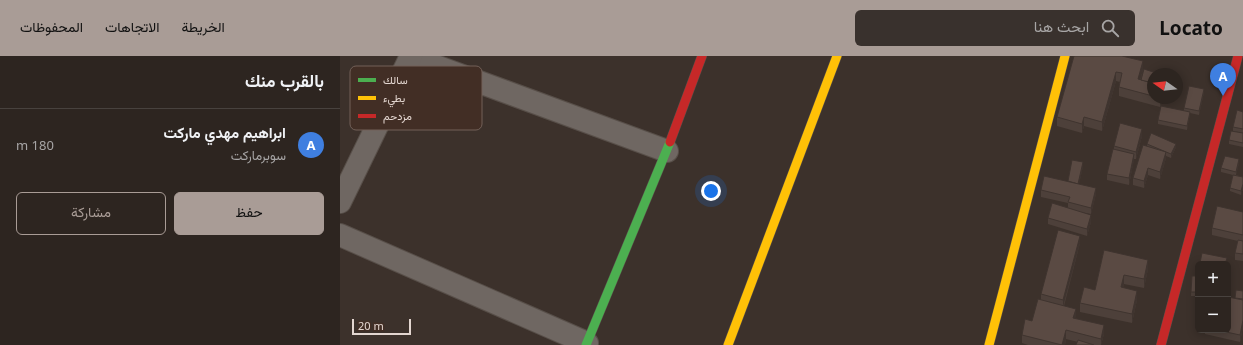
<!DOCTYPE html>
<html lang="ar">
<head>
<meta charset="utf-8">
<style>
	:root { --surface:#2d2520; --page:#39312d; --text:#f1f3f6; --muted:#a7a5a5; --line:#48423e; --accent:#a99c96 }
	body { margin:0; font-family:"Noto Sans",Vazirmatn,sans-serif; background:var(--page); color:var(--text); direction:rtl }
	.controls { position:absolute; right:12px; bottom:12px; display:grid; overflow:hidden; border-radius:6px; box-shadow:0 2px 10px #0003 }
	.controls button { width:36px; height:36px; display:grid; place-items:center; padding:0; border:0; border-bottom:1px solid var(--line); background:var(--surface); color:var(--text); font:20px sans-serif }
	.compass { position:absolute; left:807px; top:12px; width:36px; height:36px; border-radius:50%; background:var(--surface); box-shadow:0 2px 10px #0003; rotate:284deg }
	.scale { position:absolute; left:12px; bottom:10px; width:59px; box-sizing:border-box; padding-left:4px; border:2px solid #e3d6d0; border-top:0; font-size:11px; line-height:14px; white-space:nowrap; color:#e3d6d0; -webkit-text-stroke:3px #422e25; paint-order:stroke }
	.you { position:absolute; left:371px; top:135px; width:14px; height:14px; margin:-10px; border:3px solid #fff; border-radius:50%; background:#1a73e8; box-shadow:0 0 0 6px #1a73e833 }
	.badge { display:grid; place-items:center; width:26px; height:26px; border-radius:50%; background:var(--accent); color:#fff; font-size:13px; font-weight:700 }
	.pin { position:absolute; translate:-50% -33px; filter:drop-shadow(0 1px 2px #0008) }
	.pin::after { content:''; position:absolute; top:21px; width:14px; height:12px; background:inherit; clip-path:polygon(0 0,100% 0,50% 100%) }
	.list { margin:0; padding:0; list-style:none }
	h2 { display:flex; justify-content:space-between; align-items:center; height:52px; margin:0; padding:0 16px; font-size:17px }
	h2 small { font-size:13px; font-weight:400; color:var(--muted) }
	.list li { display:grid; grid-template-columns:26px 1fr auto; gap:12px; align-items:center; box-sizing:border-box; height:72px; padding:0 16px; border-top:1px solid var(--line) }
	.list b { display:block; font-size:15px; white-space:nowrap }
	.list p { margin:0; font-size:13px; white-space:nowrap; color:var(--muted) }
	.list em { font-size:13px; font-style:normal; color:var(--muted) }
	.actions { display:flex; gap:8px; padding:12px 16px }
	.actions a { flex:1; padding:9px 0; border:1px solid var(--accent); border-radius:6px; text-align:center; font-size:14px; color:var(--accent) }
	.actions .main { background:var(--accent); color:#111 }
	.icon { flex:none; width:22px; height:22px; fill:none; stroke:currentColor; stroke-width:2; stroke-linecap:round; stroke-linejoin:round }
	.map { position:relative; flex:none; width:903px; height:289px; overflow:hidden; direction:ltr }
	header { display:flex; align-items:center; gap:24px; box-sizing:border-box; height:56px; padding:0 20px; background:var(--accent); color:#111 }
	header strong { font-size:19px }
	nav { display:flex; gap:22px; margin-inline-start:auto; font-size:14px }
	.search { width:280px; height:36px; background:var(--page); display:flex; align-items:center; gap:10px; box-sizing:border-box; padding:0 14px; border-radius:6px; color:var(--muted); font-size:15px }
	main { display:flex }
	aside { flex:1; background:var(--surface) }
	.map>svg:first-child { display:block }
</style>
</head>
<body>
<header>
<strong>Locato</strong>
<div class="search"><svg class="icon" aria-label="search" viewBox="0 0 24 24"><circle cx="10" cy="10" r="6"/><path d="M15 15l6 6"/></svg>ابحث هنا</div>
<nav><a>الخريطة</a><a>الاتجاهات</a><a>المحفوظات</a></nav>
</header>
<main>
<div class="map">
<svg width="903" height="289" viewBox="0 0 903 289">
	<rect width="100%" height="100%" fill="#3c312b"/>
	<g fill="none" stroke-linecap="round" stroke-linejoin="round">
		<g stroke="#584f49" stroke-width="24">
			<g id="street">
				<polyline points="71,1 327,95"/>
				<polyline points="0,146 71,0"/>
				<polyline points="0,179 247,287"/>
			</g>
		</g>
		<g stroke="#584f49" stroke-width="10">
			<polyline id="fast" points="246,289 330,86"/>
		</g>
		<g stroke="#584f49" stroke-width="10">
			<g id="slow">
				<polyline points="388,289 497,0"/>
				<polyline points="649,289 725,0"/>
			</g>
		</g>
		<g stroke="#584f49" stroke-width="10">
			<g id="jam">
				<polyline points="330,86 362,0"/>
				<polyline points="821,289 898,0"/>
			</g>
		</g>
		<use href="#street" stroke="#6f6762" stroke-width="22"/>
		<use href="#fast" stroke="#4caf50" stroke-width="9"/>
		<use href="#slow" stroke="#ffc107" stroke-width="9"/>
		<use href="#jam" stroke="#c62828" stroke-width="9"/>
	</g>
	<g fill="#4d403a">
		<polygon points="734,0 803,14 801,24 813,18 813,42 823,42 820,51 779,40 779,31 780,26 776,25 762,75 744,70 742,77 717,70 717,61"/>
		<polygon points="864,36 859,59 850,57 847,74 818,68 818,64 844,55 844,52"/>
		<polygon points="903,56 903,77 893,75 893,71"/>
		<polygon points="903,77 903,91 889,88 889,84"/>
		<polygon points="802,80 796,103 794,103 789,129 767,124 767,118 774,94 774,90"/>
		<polygon points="807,88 836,91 831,102 826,100 826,102 820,123 808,119 804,132 793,129 793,122 807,90"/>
		<polygon points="899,107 896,119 903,121 903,132 901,139 890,135 890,132 893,119 881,116 881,112"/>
		<polygon points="743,110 739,128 756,138 751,158 740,156 751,166 747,180 708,168 708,162 728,152 728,147 701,141 701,134 728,125"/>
		<polygon points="903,156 903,205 895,204 895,197 898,185 872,179 872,172"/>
		<polygon points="740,187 724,250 735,262 764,278 761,289 736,289 738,286 726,283 725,289 688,289 682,287 682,279 692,265 701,244 701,238"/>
		<polygon points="764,194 808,213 804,232 784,228 783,232 797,244 792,267 740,256 740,247 755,234"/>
		<polygon points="852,220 858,220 858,240 851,240"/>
		<polygon points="903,235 903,271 900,286 865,278 865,274 888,274 895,242"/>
	</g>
	<g fill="#3f342f">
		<polygon points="803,5 803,14 798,32 798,23"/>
		<polygon points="776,16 776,25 762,75 762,66"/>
		<polygon points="864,33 864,36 859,59 859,55"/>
		<polygon points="820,42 823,42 820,51"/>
		<polygon points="850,56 850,59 847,74 847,70"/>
		<polygon points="744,61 744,70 742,77 742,68"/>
		<polygon points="802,73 802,80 796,103 796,96"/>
		<polygon points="836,88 836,91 831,102 831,98"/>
		<polygon points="826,96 826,102 820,123 820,116"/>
		<polygon points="794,98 794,105 789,129 789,122"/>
		<polygon points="899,103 899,107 896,119 896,116"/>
		<polygon points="743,106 743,110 738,133 738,129"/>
		<polygon points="808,112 808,119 804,132 804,125"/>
		<polygon points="903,128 903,132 901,139 901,135"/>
		<polygon points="756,132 756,138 751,158 751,152"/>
		<polygon points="751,159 751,166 747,180 747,173"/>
		<polygon points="740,180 740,187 723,251 723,244"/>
		<polygon points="808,204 808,213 804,232 804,223"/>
		<polygon points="784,219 784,228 781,240 781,231"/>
		<polygon points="797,235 797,244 792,267 792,258"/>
		<polygon points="736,253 736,261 733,270 733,262"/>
		<polygon points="903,264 903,271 900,286 900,279"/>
		<polygon points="764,269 764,278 761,289 761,283"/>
		<polygon points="726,274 726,283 725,289 722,289"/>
	</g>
	<g fill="#5a4a43" stroke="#3f342f">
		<polygon points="734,0 782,0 803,5 798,23 813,27 813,40 779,31 782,17 776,16 762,66 744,61 742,68 717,61"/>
		<polygon points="804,13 819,18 813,18 813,27 801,24"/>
		<polygon points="849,30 864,33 859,55 844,52"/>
		<polygon points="821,50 850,56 847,70 818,64"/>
		<polygon points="897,54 903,56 903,73 893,71"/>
		<polygon points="780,67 802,73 796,96 774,90"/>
		<polygon points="891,75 903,77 903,87 889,84"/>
		<polygon points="811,77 836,88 831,98 807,88"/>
		<polygon points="803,89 826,96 820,116 808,112 804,125 793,122"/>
		<polygon points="773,93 794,98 789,122 767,118"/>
		<polygon points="885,100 899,103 896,116 881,112"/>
		<polygon points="732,104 743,106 738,128 728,125"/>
		<polygon points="893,119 903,121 903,128 901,135 890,132"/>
		<polygon points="704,120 756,132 751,152 728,146 730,141 701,134"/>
		<polygon points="712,147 751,159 747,173 708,162"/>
		<polygon points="877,150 903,156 903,179 872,172"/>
		<polygon points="718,174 740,180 723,244 701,238"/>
		<polygon points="898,184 903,185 903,198 895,197"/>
		<polygon points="764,194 808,204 804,223 784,219 781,231 797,235 792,258 740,247 744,231 755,234"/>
		<polygon points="862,197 887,202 885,208 866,208 860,207"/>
		<polygon points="852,220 858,220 858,236 851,236"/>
		<polygon points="896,234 903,235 903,243 895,242"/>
		<polygon points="888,241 903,244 903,264 900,279 877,274 888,274"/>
		<polygon points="698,243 736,253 733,262 764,269 761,283 726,274 722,289 682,279 685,263 692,265"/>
		<polygon points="738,284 754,289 736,289"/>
	</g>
	<rect x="10" y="10" width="132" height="64" rx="6" fill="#422e25" stroke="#726058" stroke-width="1"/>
	<rect x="18" y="22" width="18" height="4" fill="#4caf50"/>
	<rect x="18" y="40" width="18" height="4" fill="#ffc107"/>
	<rect x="18" y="58" width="18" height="4" fill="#c62828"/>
	<g font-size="11" fill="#e3d6d0">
		<text x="43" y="28">سالك</text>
		<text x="43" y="46">بطيء</text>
		<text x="43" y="64">مزدحم</text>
	</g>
</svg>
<div class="controls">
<button>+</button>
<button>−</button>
</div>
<svg class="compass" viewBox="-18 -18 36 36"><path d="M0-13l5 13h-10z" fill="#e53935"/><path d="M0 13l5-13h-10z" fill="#a7a5a5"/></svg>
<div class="scale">20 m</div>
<div class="you"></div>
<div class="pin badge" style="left:883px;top:40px;background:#3f7fe0">A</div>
</div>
<aside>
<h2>بالقرب منك<small></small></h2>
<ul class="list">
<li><span class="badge" style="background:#3f7fe0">A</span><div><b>ابراهيم مهدي ماركت</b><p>سوبرماركت</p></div><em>180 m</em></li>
</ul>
<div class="actions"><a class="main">حفظ</a><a>مشاركة</a></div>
</aside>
</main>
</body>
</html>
